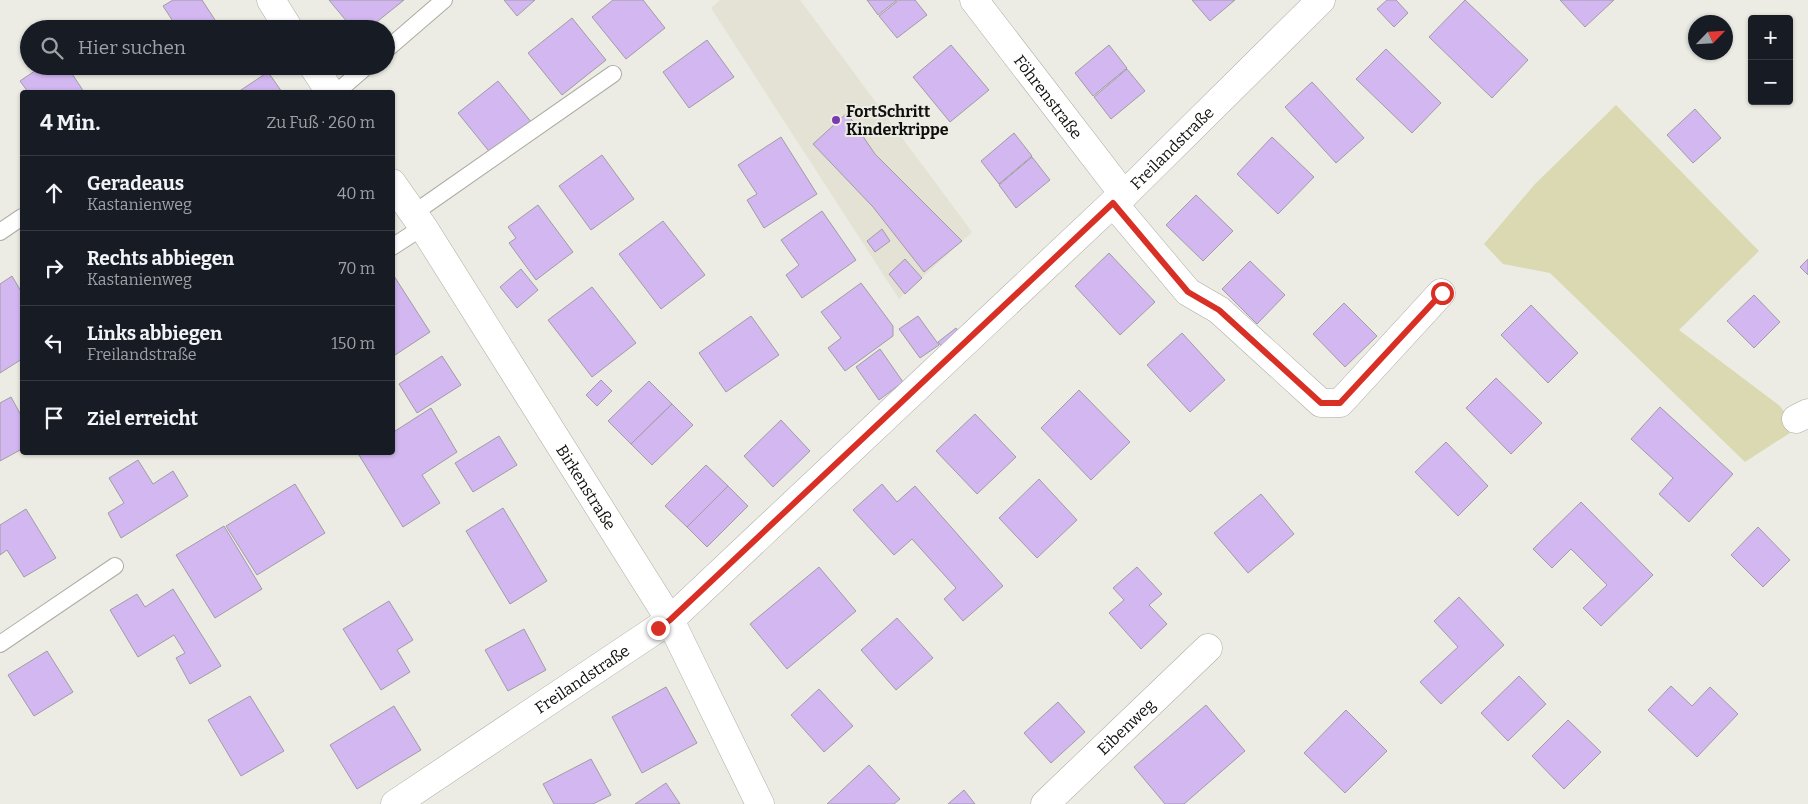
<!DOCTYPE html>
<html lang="de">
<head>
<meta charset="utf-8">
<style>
	:root { --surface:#171b24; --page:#20242c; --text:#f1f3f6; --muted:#9ea1a6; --line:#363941 }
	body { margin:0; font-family:Bitter,serif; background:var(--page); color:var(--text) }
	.controls { position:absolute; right:15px; top:15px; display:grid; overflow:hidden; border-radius:5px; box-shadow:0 1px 4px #0004 }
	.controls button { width:45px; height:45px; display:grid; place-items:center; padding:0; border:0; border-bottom:1px solid var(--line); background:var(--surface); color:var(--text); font:25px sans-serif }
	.compass { position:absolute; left:1688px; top:15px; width:45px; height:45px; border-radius:50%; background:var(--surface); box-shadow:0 1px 4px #0004; rotate:65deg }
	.stop { position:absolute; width:15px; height:15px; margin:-11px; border:4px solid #d93025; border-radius:50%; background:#fff }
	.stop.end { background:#d93025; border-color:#fff; box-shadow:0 1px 5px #0008 }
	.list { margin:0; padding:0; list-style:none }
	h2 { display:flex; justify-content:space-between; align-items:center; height:65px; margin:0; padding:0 20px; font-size:21px }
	h2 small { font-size:16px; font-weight:400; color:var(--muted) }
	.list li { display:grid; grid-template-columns:32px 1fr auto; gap:15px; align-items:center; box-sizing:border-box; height:75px; padding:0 20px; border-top:1px solid var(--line) }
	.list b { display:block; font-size:19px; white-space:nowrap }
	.list p { margin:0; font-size:16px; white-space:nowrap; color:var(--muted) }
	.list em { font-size:16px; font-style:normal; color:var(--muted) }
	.icon { flex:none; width:28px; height:28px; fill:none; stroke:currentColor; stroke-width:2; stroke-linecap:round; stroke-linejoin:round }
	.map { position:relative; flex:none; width:1808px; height:804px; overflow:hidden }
	.search { position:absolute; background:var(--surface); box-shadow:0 1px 4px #0004; left:20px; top:20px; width:375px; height:55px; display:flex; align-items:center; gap:12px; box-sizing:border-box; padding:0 18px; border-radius:28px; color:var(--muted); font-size:19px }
	.panel { position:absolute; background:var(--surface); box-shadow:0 1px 4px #0004; left:20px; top:90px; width:375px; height:365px; border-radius:5px }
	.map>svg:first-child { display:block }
</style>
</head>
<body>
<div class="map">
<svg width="1808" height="804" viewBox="0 0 1808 804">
	<rect width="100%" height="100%" fill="#ecece5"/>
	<polygon fill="#e3e2d4" points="720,0 800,0 972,232 899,299 711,8"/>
	<polygon fill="#dbd9b2" points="1616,105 1759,251 1679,330 1780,406 1796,429 1745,462 1550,273 1503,264 1484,244 1535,184"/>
	<g fill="#d2b7f1" stroke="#a09da3">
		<polygon points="173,0 202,0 221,29 178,29 163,6"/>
		<polygon points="329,0 404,0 368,29 353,29"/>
		<polygon points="504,0 535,0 517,16"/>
		<polygon points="613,0 643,0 665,28 626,59 592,17"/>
		<polygon points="867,0 897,0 878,15"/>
		<polygon points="899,0 915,0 927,15 897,38 879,16"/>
		<polygon points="1192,0 1235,0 1210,21"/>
		<polygon points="1387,0 1396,0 1408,13 1394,27 1377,9"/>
		<polygon points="1465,0 1528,60 1492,98 1429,37"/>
		<polygon points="1560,0 1614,0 1585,27"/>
		<polygon points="572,18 606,60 562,95 528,53"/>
		<polygon points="707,40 734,77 689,108 663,72"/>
		<polygon points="951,45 989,90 950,122 913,77"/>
		<polygon points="1109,45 1127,68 1093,96 1075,73"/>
		<polygon points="1386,49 1441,103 1412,133 1356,79"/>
		<polygon points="42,66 67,66 84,92 28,92 20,81"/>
		<polygon points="1127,69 1145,91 1111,119 1094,97"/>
		<polygon points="268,72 282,92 238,92"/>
		<polygon points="498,81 532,123 492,155 458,113"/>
		<polygon points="1312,82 1364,138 1336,163 1285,107"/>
		<polygon points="1695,109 1721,138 1693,163 1667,135"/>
		<polygon points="847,113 875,154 962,241 924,272 873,207 813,144"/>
		<polygon points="1014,133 1032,156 999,184 981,161"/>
		<polygon points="781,137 817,194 764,228 747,200 757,194 738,165"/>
		<polygon points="1272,137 1314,177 1278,214 1237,174"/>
		<polygon points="602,155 634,199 591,230 559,186"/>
		<polygon points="1032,157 1050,180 1016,208 999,185"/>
		<polygon points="1196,195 1233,231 1203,261 1166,225"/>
		<polygon points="538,205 573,252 536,280 509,243 516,238 508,227"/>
		<polygon points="822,211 856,260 802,298 786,275 799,265 781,240"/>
		<polygon points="663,221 705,275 661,309 619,254"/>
		<polygon points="882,229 890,241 875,252 867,241"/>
		<polygon points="1109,253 1155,302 1120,335 1075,286"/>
		<polygon points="905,259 922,278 905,294 889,274"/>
		<polygon points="1808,259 1808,275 1800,267"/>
		<polygon points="1250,261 1285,295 1257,324 1222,289"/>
		<polygon points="521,269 538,290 517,308 500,287"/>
		<polygon points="12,276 22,293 22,359 0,373 0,284"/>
		<polygon points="394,276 430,332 392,357 392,277"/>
		<polygon points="861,283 893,326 893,336 845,371 828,348 841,338 821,312"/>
		<polygon points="592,287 636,343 592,377 548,320"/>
		<polygon points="1754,295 1780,322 1754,348 1727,321"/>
		<polygon points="1344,303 1377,336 1345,367 1313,334"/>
		<polygon points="1531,305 1578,353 1548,383 1501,335"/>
		<polygon points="751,316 779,355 726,392 699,353"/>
		<polygon points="918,316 939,345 920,358 899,329"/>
		<polygon points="956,328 964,338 946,352 938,342"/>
		<polygon points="1182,333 1225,380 1190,412 1147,365"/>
		<polygon points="880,349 903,382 879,400 856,367"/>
		<polygon points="442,356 461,385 417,413 399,384"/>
		<polygon points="1496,378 1542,423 1511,454 1466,408"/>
		<polygon points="601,380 612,391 597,406 586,395"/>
		<polygon points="649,381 672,404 631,444 608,421"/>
		<polygon points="1079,390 1130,442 1091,480 1041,428"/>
		<polygon points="11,397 22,417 22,449 0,461 0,403"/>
		<polygon points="672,404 693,425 652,465 631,444"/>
		<polygon points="1660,407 1733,474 1689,522 1659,494 1673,478 1631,439"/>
		<polygon points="431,408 457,452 422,475 440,503 403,527 359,455 362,452 392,452 392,433"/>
		<polygon points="975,414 1016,457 977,494 936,451"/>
		<polygon points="781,420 810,451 773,487 744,456"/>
		<polygon points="499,436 517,465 473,492 455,463"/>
		<polygon points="1446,442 1488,486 1458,516 1415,472"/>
		<polygon points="138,460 153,484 173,471 188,496 121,538 108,513 124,503 109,478"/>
		<polygon points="706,465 728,486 687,527 665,506"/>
		<polygon points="1039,479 1077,520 1037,558 999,518"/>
		<polygon points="295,484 325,533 257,575 226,526"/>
		<polygon points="882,484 897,502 915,486 1003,586 963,621 944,599 956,588 912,539 894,555 853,510"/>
		<polygon points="728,486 748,506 707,547 687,527"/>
		<polygon points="1261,494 1294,534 1248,573 1214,533"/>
		<polygon points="1581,502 1653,575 1601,626 1583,608 1607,585 1571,549 1552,568 1533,549"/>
		<polygon points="503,508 547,581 510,604 466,531"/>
		<polygon points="26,509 56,558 24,577 7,550 0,555 0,525"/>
		<polygon points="224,526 262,589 215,618 176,555"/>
		<polygon points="1758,527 1790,560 1763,587 1731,555"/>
		<polygon points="819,567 856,611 787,669 750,624"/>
		<polygon points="1137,567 1162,594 1149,605 1167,624 1141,649 1109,613 1124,600 1113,588"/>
		<polygon points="173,589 221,666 190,684 176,658 185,653 174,635 138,657 110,610 137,594 145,607"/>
		<polygon points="1459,597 1504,645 1441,704 1420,682 1458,647 1434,621"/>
		<polygon points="389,601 413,640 397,650 410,672 381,690 343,629"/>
		<polygon points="897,618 933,658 896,690 861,650"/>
		<polygon points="524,629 546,670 508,691 485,650"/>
		<polygon points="47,651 73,692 34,716 8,675"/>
		<polygon points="1519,676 1546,704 1508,741 1481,713"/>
		<polygon points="1671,686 1692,706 1710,687 1738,714 1697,757 1648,710"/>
		<polygon points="666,687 697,743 642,773 612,717"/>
		<polygon points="819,689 853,726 824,752 791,715"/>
		<polygon points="250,696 284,751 241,776 208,720"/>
		<polygon points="1058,702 1085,732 1051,763 1024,733"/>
		<polygon points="1206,705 1245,751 1184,804 1165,804 1134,767"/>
		<polygon points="394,706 421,750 357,789 330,745"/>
		<polygon points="1346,710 1387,751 1345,793 1304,753"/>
		<polygon points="1568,720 1601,752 1564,789 1532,756"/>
		<polygon points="591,759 611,795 593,804 554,804 543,784"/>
		<polygon points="869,765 900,799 894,804 827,804"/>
		<polygon points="666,783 680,804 635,804"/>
		<polygon points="964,790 975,804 948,804"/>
	</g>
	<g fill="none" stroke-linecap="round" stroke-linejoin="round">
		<g stroke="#acaca5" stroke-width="18">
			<g id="service">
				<polyline points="386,50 444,0"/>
				<polyline points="337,92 367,66"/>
				<polyline points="414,213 613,74"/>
				<polyline points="0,232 22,217"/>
				<polyline points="392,247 423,227"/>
				<polyline points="0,644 115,566"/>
			</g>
		</g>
		<g stroke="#acaca5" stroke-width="29">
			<g id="minor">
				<polyline points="271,0 289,29"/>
				<path id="s1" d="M974,0l150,195"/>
				<polyline points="313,66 330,92"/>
				<path id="s2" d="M392,183l31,44 247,393 90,184"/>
				<polyline points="1113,203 1188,292 1219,310 1321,403 1340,403 1441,293"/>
				<polyline points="1796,419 1808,413"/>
				<path id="s3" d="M395,804l275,-184 443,-417 11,-8 197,-195"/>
				<path id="s4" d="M1045,804l163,-156"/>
			</g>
		</g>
		<use href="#service" stroke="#fff" stroke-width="16"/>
		<use href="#minor" stroke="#fff" stroke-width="28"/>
	</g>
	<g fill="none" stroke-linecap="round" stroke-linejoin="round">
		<polyline stroke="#d93025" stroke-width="6" points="658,628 670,620 1113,203 1188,292 1219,310 1321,403 1340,403 1442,293"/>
	</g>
	<circle fill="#793aaf" stroke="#ecece5" stroke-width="2" cx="836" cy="120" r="5"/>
	<g text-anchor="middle" stroke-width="4" stroke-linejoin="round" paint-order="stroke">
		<g font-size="16" fill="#0f0f0d" stroke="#ecece5">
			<text dy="6" stroke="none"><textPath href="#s1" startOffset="122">Föhrenstraße</textPath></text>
			<text dy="6" stroke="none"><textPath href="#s3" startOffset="1020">Freilandstraße</textPath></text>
			<text dy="6" stroke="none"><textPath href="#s2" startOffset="361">Birkenstraße</textPath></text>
			<text dy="6" stroke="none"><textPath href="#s3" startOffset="225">Freilandstraße</textPath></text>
			<text dy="6" stroke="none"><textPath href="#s4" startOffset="112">Eibenweg</textPath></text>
		</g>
		<g font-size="16" font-weight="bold" fill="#0f0f0d" stroke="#ecece5" text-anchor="start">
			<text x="846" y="117">FortSchritt<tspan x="846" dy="18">Kinderkrippe</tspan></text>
		</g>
	</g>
</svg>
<div class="controls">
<button>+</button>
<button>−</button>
</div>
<svg class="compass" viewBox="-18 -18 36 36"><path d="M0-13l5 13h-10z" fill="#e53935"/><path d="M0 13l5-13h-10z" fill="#9ea1a6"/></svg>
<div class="stop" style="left:1442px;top:293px"></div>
<div class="stop end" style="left:658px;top:628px"></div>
<div class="search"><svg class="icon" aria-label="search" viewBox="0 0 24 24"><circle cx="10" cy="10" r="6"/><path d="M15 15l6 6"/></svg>Hier suchen</div>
<section class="panel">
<h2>4 Min.<small>Zu Fuß · 260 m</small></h2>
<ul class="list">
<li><svg class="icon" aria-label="ahead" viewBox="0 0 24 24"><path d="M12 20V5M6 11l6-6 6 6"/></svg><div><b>Geradeaus</b><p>Kastanienweg</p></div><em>40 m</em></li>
<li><svg class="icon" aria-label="right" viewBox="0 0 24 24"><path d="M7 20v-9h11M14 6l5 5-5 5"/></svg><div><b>Rechts abbiegen</b><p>Kastanienweg</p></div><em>70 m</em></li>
<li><svg class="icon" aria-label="left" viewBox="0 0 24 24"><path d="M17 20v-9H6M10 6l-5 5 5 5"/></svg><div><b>Links abbiegen</b><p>Freilandstraße</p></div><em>150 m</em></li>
<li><svg class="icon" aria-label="arrive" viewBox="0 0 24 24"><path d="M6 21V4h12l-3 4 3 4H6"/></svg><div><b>Ziel erreicht</b></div></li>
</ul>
</section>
</div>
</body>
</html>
